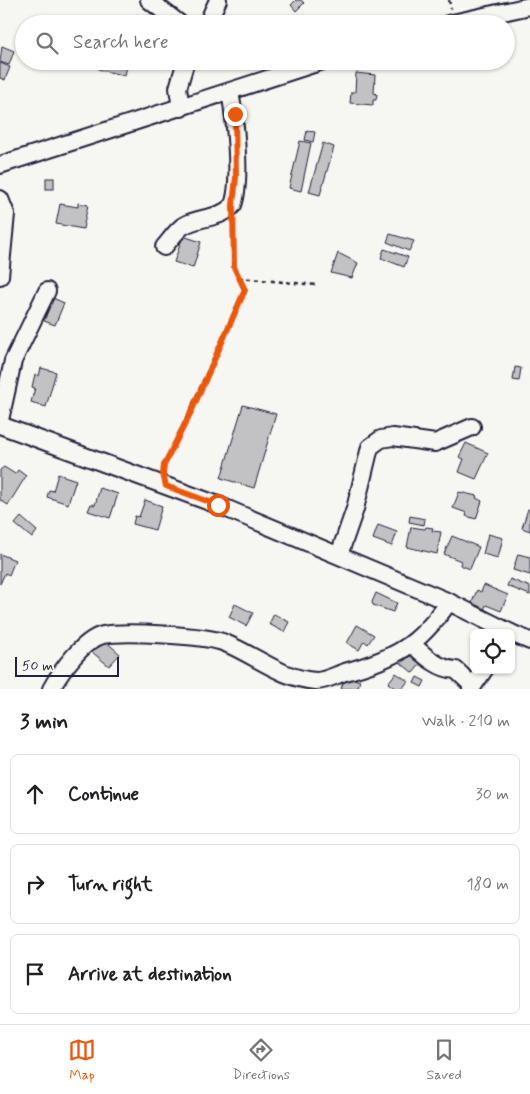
<!DOCTYPE html>
<html lang="en">
<head>
<meta charset="utf-8">
<style>
	:root { --surface:#fff; --page:#f2f2f2; --text:#202124; --muted:#757577; --line:#e0e0e0; --accent:#ea580c }
	body { margin:0; font-family:Mynerve,sans-serif; background:var(--page); color:var(--text) }
	.controls { position:absolute; right:15px; bottom:15px; display:grid; overflow:hidden; border-radius:8px; box-shadow:0 1px 4px #0004 }
	.controls button { width:45px; height:45px; display:grid; place-items:center; padding:0; border:0; border-bottom:1px solid var(--line); background:var(--surface); color:var(--text); font:25px sans-serif }
	.scale { position:absolute; left:15px; bottom:12px; width:104px; box-sizing:border-box; padding-left:5px; border:2px solid #22223b; border-top:0; font-size:14px; line-height:18px; white-space:nowrap; color:#22223b; -webkit-text-stroke:4px #f6f6f2; paint-order:stroke }
	.stop { position:absolute; width:15px; height:15px; margin:-11px; border:4px solid #ea580c; border-radius:50%; background:#fff }
	.stop.end { background:#ea580c; border-color:#fff; box-shadow:0 1px 5px #0008 }
	.list { margin:0; padding:0; list-style:none }
	h2 { display:flex; justify-content:space-between; align-items:center; height:65px; margin:0; padding:0 20px; font-size:21px }
	h2 small { font-size:16px; font-weight:400; color:var(--muted) }
	.list li { display:grid; grid-template-columns:32px 1fr auto; gap:15px; align-items:center; box-sizing:border-box; height:80px; margin:0 10px 10px; padding:0 10px; border:1px solid var(--line); border-radius:8px }
	.list b { display:block; font-size:19px; white-space:nowrap }
	.list em { font-size:16px; font-style:normal; color:var(--muted) }
	.icon { flex:none; width:28px; height:28px; fill:none; stroke:currentColor; stroke-width:2; stroke-linecap:round; stroke-linejoin:round }
	.map { position:relative; flex:none; width:530px; height:689px; overflow:hidden }
	.search { position:absolute; background:var(--surface); box-shadow:0 1px 4px #0004; left:15px; right:15px; top:15px; height:55px; display:flex; align-items:center; gap:12px; box-sizing:border-box; padding:0 18px; border-radius:28px; color:var(--muted); font-size:19px }
	.sheet { height:335px; background:var(--surface) }
	nav { display:flex; justify-content:space-around; align-items:center; box-sizing:border-box; height:70px; border-top:1px solid var(--line); background:var(--surface); font-size:14px; color:var(--muted) }
	nav a { display:grid; justify-items:center; gap:2px }
	nav .on { color:var(--accent) }
	.map>svg:first-child { display:block }
</style>
</head>
<body>
<div class="map">
<svg width="530" height="689" viewBox="0 0 530 689">
	<rect width="100%" height="100%" fill="#f6f6f2"/>
	<filter id="ink" filterUnits="userSpaceOnUse"><feTurbulence type="fractalNoise" baseFrequency=".02" numOctaves="2"/><feDisplacementMap in="SourceGraphic" scale="10" xChannelSelector="R" yChannelSelector="G"/><feConvolveMatrix kernelMatrix="1 2 1 2 8 2 1 2 1" color-interpolation-filters="sRGB"/></filter>
	<g filter="url(#ink)">
		<g fill="#c2c2c4" stroke="#22223b">
			<polygon points="296,0 301,0 304,3 296,11 291,5"/>
			<polygon points="2,46 14,51 9,65 0,62"/>
			<polygon points="100,61 123,61 122,64 127,65 125,76 98,69"/>
			<polygon points="0,63 10,67 5,80 0,78"/>
			<polygon points="356,73 375,75 374,93 377,94 376,100 373,100 373,105 350,103 351,92 355,92"/>
			<polygon points="307,131 315,132 313,142 305,140"/>
			<polygon points="300,141 311,143 301,191 289,188"/>
			<polygon points="323,143 334,147 320,195 309,192"/>
			<rect x="46" y="178" width="8" height="11"/>
			<polygon points="78,203 88,205 83,229 56,224 60,204 78,207"/>
			<polygon points="390,234 414,241 409,251 387,242"/>
			<polygon points="183,236 201,242 193,268 174,262"/>
			<polygon points="384,249 408,257 404,267 381,258"/>
			<polygon points="338,253 358,263 352,278 331,273"/>
			<polygon points="53,298 64,303 55,325 44,321"/>
			<polygon points="515,367 521,368 519,381 513,380"/>
			<polygon points="41,368 56,372 46,407 31,402 35,388 32,387 35,374 39,376"/>
			<polygon points="243,405 276,414 254,488 221,478"/>
			<polygon points="466,443 488,453 476,479 459,472 464,459 459,457"/>
			<polygon points="4,467 15,474 18,470 26,476 8,505 0,500 0,470"/>
			<polygon points="58,474 76,480 68,504 47,497 49,490 53,491"/>
			<polygon points="100,488 118,494 110,518 88,511 91,504 95,505"/>
			<polygon points="459,492 477,496 476,498 482,501 476,519 466,516 467,513 453,508"/>
			<polygon points="145,500 162,506 155,530 133,524 135,516 139,517"/>
			<polygon points="528,509 530,509 530,531 522,528"/>
			<polygon points="410,516 425,519 424,525 409,522"/>
			<polygon points="21,517 37,531 32,538 15,524"/>
			<polygon points="378,525 397,532 392,546 373,539"/>
			<polygon points="411,527 425,529 426,527 433,528 432,531 441,532 437,554 407,547"/>
			<polygon points="488,534 503,538 498,558 483,554"/>
			<polygon points="452,536 479,547 470,569 460,565 461,561 444,554"/>
			<polygon points="0,554 15,560 9,575 5,573 0,584"/>
			<polygon points="518,554 530,557 530,575 513,570"/>
			<polygon points="510,579 530,587 530,595 507,586"/>
			<polygon points="484,585 508,595 501,611 486,605 484,610 471,605 477,590 481,592"/>
			<polygon points="376,593 397,603 393,612 373,605 372,602"/>
			<polygon points="235,604 253,613 246,626 229,617"/>
			<polygon points="274,614 289,622 284,632 269,624"/>
			<polygon points="357,625 374,635 368,644 364,641 359,650 347,643"/>
			<polygon points="103,639 120,654 109,666 92,652"/>
			<polygon points="413,654 422,662 413,673 401,663"/>
			<polygon points="396,673 408,681 402,689 396,689 388,683"/>
			<polygon points="345,676 360,681 357,689 341,689"/>
			<polygon points="417,677 425,681 422,687 414,683"/>
		</g>
		<g fill="none" stroke-linecap="round" stroke-linejoin="round">
			<g stroke="#22223b" stroke-width="20">
				<g id="minor">
					<polyline points="149,0 180,24"/>
					<polyline points="207,24 218,0"/>
					<polyline points="448,24 530,6"/>
					<polyline points="181,108 178,88 186,61"/>
					<polyline points="0,165 323,61"/>
					<polyline points="0,199 6,214 0,276"/>
					<path d="M164,247c6,-7 12,-16 19,-21 16,-10 37,-6 50,-21 9,-24 2,-87 -3,-113"/>
					<polyline points="0,420 13,361 47,291"/>
					<polyline points="0,425 218,505 449,602 511,633"/>
					<polyline points="339,555 355,509 370,447 381,439 393,437 435,443 472,427"/>
					<polyline points="511,633 530,641"/>
					<path d="M412,644c13,12 26,25 44,26l17,16"/>
					<path d="M51,689c10,-18 32,-49 52,-54 20,-4 103,0 122,8 30,12 57,36 91,38 9,0 20,-6 29,-9 51,-14 73,-26 104,-70"/>
					<polyline points="471,689 484,670"/>
				</g>
			</g>
			<g stroke="#22223b" stroke-width="2.5" stroke-dasharray="4 4" stroke-linecap="butt">
				<polyline points="449,0 451,9"/>
				<polyline points="246,61 258,67"/>
				<polyline points="239,278 317,285"/>
				<polyline points="163,470 245,290 234,267 233,224"/>
			</g>
			<use href="#minor" stroke="#f6f6f2" stroke-width="16"/>
		</g>
	</g>
	<g fill="none" stroke-linecap="round" stroke-linejoin="round" filter="url(#ink)">
		<polyline stroke="#ea580c" stroke-width="6" points="218,505 166,486 163,474 164,465 192,410 245,290 234,267 233,205 236,177 235,114"/>
	</g>
</svg>
<div class="controls">
<button><svg class="icon" aria-label="locate" viewBox="0 0 24 24"><circle cx="12" cy="12" r="6"/><path d="M12 2v4M12 18v4M2 12h4M18 12h4"/></svg></button>
</div>
<div class="scale">50 m</div>
<div class="stop" style="left:218px;top:505px"></div>
<div class="stop end" style="left:235px;top:114px"></div>
<div class="search"><svg class="icon" aria-label="search" viewBox="0 0 24 24"><circle cx="10" cy="10" r="6"/><path d="M15 15l6 6"/></svg>Search here</div>
</div>
<section class="sheet">
<h2>3 min<small>Walk · 210 m</small></h2>
<ul class="list">
<li><svg class="icon" aria-label="ahead" viewBox="0 0 24 24"><path d="M12 20V5M6 11l6-6 6 6"/></svg><div><b>Continue</b></div><em>30 m</em></li>
<li><svg class="icon" aria-label="right" viewBox="0 0 24 24"><path d="M7 20v-9h11M14 6l5 5-5 5"/></svg><div><b>Turn right</b></div><em>180 m</em></li>
<li><svg class="icon" aria-label="arrive" viewBox="0 0 24 24"><path d="M6 21V4h12l-3 4 3 4H6"/></svg><div><b>Arrive at destination</b></div></li>
</ul>
</section>
<nav>
<a class="on"><svg class="icon" aria-label="map" viewBox="0 0 24 24"><path d="M3 6l6-2 6 2 6-2v14l-6 2-6-2-6 2zM9 4v14M15 6v14"/></svg>Map</a>
<a><svg class="icon" aria-label="directions" viewBox="0 0 24 24"><path d="M12 3l9 9-9 9-9-9zM9 14v-3h6M13 9l2 2-2 2"/></svg>Directions</a>
<a><svg class="icon" aria-label="saved" viewBox="0 0 24 24"><path d="M7 4h10v16l-5-4-5 4z"/></svg>Saved</a>
</nav>
</body>
</html>
